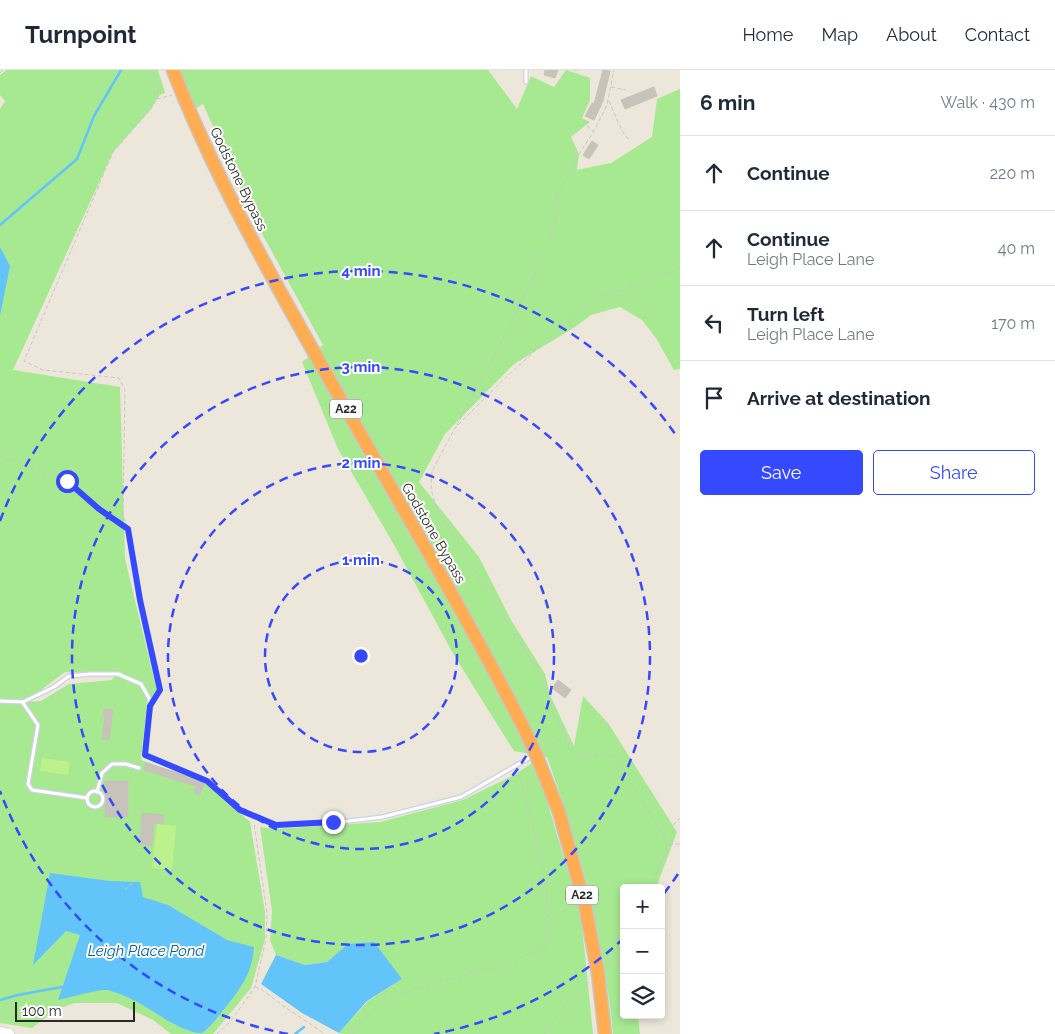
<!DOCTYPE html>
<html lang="en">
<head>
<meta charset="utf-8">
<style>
	:root { --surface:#fff; --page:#f2f2f3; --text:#1f2937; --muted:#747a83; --line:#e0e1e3; --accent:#3549ff }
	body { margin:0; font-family:Raleway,sans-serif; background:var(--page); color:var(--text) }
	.controls { position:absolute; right:15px; bottom:15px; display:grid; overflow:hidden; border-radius:5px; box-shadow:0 2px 8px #0003 }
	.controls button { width:45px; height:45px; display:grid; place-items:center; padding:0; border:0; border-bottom:1px solid var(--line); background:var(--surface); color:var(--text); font:25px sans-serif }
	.scale { position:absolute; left:15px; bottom:12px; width:120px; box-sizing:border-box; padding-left:5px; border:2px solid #292929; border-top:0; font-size:14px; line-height:18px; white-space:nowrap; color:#292929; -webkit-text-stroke:4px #fff; paint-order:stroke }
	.stop { position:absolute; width:15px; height:15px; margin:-11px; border:4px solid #3549ff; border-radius:50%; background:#fff }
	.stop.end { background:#3549ff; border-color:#fff; box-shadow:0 1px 5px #0008 }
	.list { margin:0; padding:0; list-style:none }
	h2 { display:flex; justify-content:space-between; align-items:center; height:65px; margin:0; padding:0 20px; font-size:21px }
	h2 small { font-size:16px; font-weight:400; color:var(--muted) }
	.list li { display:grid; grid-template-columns:32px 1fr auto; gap:15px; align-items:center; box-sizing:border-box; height:75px; padding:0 20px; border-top:1px solid var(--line) }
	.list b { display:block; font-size:19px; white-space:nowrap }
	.list p { margin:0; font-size:16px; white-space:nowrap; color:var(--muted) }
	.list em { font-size:16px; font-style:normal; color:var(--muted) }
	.actions { display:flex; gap:10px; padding:15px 20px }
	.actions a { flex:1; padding:11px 0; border:1px solid var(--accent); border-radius:5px; text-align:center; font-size:18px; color:var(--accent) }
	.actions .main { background:var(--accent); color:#fff }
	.icon { flex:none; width:28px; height:28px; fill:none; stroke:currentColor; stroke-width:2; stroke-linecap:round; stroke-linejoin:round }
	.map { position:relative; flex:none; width:680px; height:964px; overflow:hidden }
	header { display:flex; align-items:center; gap:30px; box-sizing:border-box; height:70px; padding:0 25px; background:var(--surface); border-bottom:1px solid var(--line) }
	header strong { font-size:24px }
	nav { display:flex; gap:28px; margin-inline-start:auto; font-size:18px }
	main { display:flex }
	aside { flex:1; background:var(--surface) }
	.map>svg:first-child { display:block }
</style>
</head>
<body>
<header>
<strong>Turnpoint</strong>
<nav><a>Home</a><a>Map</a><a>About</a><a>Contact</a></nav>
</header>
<main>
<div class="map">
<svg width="680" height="964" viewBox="0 0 680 964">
	<rect width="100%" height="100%" fill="#ede6da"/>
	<g fill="#a7e991" fill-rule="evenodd">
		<path d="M7,0h151l7,23 -6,2 -8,14 -38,43 -100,218 107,17 5,172 32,132 -10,12 -6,57 64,23 45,39 15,90v27l-14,49 -38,46h-42l-18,-14 -36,-17h-42l-18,6 -25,19 -32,-5v-914l5,-8 -5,-6v-20zM65,602l50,2 -3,6 -43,4 -28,17 -16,1z"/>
		<path d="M179,0h309l29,39 14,-33 23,11 12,-17 24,8v22l-8,18 8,4 -19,15 8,17 -2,16 34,-7 41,-26 5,-38 23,-10v280l-6,1 -18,-32 -14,-18 -22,-13 -29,8 -16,12 -61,37 -69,70 -26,48 60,75 32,63 34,54 5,21 24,51 9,-50 25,27 69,109 -21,56h-32v127h14l2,19h-27c-9,-95 -33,-187 -66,-277l-33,-6 -59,-94 -62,-114 -55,-94 -36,-87 21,-17 -69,-126 -51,-115 -10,6z"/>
		<polygon points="532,693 544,721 581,846 593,964 342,964 339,963 368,931 402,909 348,874 327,892 305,895 276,885 270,870 272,841 260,757 276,759 380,752 463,730 514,705"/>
	</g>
	<g fill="#bdf18c">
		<polygon points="42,688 70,692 68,705 40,701"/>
		<polygon points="157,754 176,756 172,800 152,798"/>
	</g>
	<g fill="#63c4f9">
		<polygon points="0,177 10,196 0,246"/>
		<path d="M50,803l60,8 30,1 3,15 25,8 59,35 27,7c-2,26 -12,40 -29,61 -6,7 -15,20 -23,25 -18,1 -48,-22 -63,-30 -6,-4 -25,-12 -32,-13 -9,-1 -39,8 -49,10l22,-65 -14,-4 -33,34z"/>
		<polygon points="374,872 402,909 367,931 339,963 302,943 261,914 276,885 305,895 327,892 348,874"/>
	</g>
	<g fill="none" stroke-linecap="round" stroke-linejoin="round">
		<g stroke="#63c4f9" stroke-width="2.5">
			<polyline points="0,155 77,89 94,46 121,0"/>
			<polyline points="0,930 18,925 62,917"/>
			<polyline points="295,964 304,957"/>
		</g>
	</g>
	<g fill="#c8c3ba" stroke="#c8c3b3">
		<polygon points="545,0 558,0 555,8 544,5"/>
		<polygon points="603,0 610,1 603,31 594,50 585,46 592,33 594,34"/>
		<polygon points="654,17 657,26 625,39 621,30"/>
		<polygon points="592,71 598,75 589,89 583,85"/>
		<polygon points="558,610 571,620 565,628 552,618"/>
		<polygon points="104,639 113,640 109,670 102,669 105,645 103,645"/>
		<polygon points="146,693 179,703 204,713 200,725 194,723 196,716 144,700"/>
		<rect x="105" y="711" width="23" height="36"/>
		<polygon points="142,743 164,745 163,754 154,753 152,776 140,774"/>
	</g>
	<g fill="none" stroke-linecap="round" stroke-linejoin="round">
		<g stroke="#cfd1e4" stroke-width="5.5">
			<g id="lane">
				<polyline points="526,0 526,12"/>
				<polyline points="0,631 23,632 54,617 69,606 90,604 118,604 141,614 149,628 150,636 145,685 207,711 240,740 276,755 333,753 382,747 461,727 529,688"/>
				<polyline points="23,633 38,655 28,714 32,720 87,728"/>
				<circle cx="95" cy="729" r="8"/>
				<polyline points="97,722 102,703 112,694 126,694 139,698"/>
			</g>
		</g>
		<g stroke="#cfd1e4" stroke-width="12">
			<polyline id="secondary" points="0,962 9,964"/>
		</g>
		<g stroke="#c7c7c7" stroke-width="15">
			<g id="highway">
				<path d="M173,0c31,81 72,158 114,234 58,105 119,208 177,312 23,42 46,83 66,125"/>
				<polyline points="539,692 559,742 585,835 598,903 605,964"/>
			</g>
		</g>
		<g stroke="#c7c7c7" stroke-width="1" stroke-dasharray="4 2.5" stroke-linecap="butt">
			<polyline points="151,0 159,25 151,39 113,82 24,291 43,300 119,308 125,320 123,446 128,459 141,530 160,620 156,627"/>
			<polyline points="574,0 581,0"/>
			<polyline points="0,3 3,0"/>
			<polyline points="611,17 626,20"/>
			<polyline points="157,29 172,25"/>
			<polyline points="609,31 622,61 629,70"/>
			<polyline points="587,56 593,61"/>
			<polyline points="457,355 513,250 553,164 557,125 579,84 594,61 607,35 614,0"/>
			<polyline points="0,386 67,411 99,439 128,458"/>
			<path d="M566,669c-6,-18 -20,-34 -20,-54l-109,-175 -6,-21 1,-18 23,-43 44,-44 75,-69 28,-18 78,-28"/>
			<polyline points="545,677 566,669 573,680 584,686 614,686 629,708 651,746 669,774"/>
			<polyline points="664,764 680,748"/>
			<polyline points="669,774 680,774"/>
			<polyline points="651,818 668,775"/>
			<polyline points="125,820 135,810"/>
			<polyline points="608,894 624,879"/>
			<polyline points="255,917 261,919 282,935 325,964"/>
			<polyline points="217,964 231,951 255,917 266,869 267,843 254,753"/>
			<polyline points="353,964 356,958 385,929 443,911 511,893 548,875 547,810 518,700"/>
			<polyline points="544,964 565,934 589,912"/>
		</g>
		<use href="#lane" stroke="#fff" stroke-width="3"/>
		<use href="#secondary" stroke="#fff" stroke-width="10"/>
		<use href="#highway" stroke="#ffac53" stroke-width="12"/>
		<g stroke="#c7c7c7" stroke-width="15" stroke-linecap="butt">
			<polyline id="highway-bridge" points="530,671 539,692"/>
		</g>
		<use href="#highway-bridge" stroke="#ffac53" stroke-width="12"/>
	</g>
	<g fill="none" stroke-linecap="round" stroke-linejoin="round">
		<polyline stroke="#3549ff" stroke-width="6" points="67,411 99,439 128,459 140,530 160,620 150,636 145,685 207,711 240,740 276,755 333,752"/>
	</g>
	<g fill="none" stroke="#3549ff" stroke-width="2.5" stroke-dasharray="9 6">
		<circle cx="361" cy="586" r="96"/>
		<circle cx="361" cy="586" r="193"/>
		<circle cx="361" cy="586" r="289"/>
		<path d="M678 804A385 385 0 0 1 662 826M624 868A385 385 0 0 1 434 964M288 964A385 385 0 0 1 0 721M0 451A385 385 0 0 1 678 368"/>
	</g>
	<g text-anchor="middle" stroke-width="4" stroke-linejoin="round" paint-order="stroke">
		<g fill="#fff" stroke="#696969" stroke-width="1">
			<rect x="330" y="329.5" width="32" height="19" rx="4"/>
			<rect x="566" y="815.5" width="32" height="19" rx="4"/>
		</g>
		<g font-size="12" font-weight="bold" fill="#292929">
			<text x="346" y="343">A22</text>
			<text x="582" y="829">A22</text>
		</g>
		<g font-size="14" fill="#292929" stroke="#fff">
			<text transform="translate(239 109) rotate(64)" y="5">Godstone Bypass</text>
			<text transform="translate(434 463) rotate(60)" y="5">Godstone Bypass</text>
		</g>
		<g font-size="15" font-style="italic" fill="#025ea5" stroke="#fff">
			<text x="146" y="886">Leigh Place Pond</text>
		</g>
	</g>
	<circle cx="361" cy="586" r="8" fill="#3549ff" stroke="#fff" stroke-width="2.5"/>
	<g font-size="15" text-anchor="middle" font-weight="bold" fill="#3549ff" stroke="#fff" stroke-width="4" stroke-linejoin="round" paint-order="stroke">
		<text x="361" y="206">4 min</text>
		<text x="361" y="302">3 min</text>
		<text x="361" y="398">2 min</text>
		<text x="361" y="495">1 min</text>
	</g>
</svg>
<div class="controls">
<button>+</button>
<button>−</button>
<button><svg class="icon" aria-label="layers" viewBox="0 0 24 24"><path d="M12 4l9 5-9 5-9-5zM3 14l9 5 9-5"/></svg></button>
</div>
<div class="scale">100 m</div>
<div class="stop" style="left:67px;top:411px"></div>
<div class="stop end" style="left:333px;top:752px"></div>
</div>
<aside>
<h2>6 min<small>Walk · 430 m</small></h2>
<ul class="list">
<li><svg class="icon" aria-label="ahead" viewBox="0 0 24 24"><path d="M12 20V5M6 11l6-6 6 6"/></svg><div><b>Continue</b></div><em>220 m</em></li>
<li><svg class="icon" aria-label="ahead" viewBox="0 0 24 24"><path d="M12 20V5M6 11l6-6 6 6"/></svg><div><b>Continue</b><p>Leigh Place Lane</p></div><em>40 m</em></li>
<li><svg class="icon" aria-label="left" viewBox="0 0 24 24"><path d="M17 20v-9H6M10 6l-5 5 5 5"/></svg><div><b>Turn left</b><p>Leigh Place Lane</p></div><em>170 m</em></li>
<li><svg class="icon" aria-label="arrive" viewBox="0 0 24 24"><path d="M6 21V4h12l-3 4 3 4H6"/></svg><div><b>Arrive at destination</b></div></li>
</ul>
<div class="actions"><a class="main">Save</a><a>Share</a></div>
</aside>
</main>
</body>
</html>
